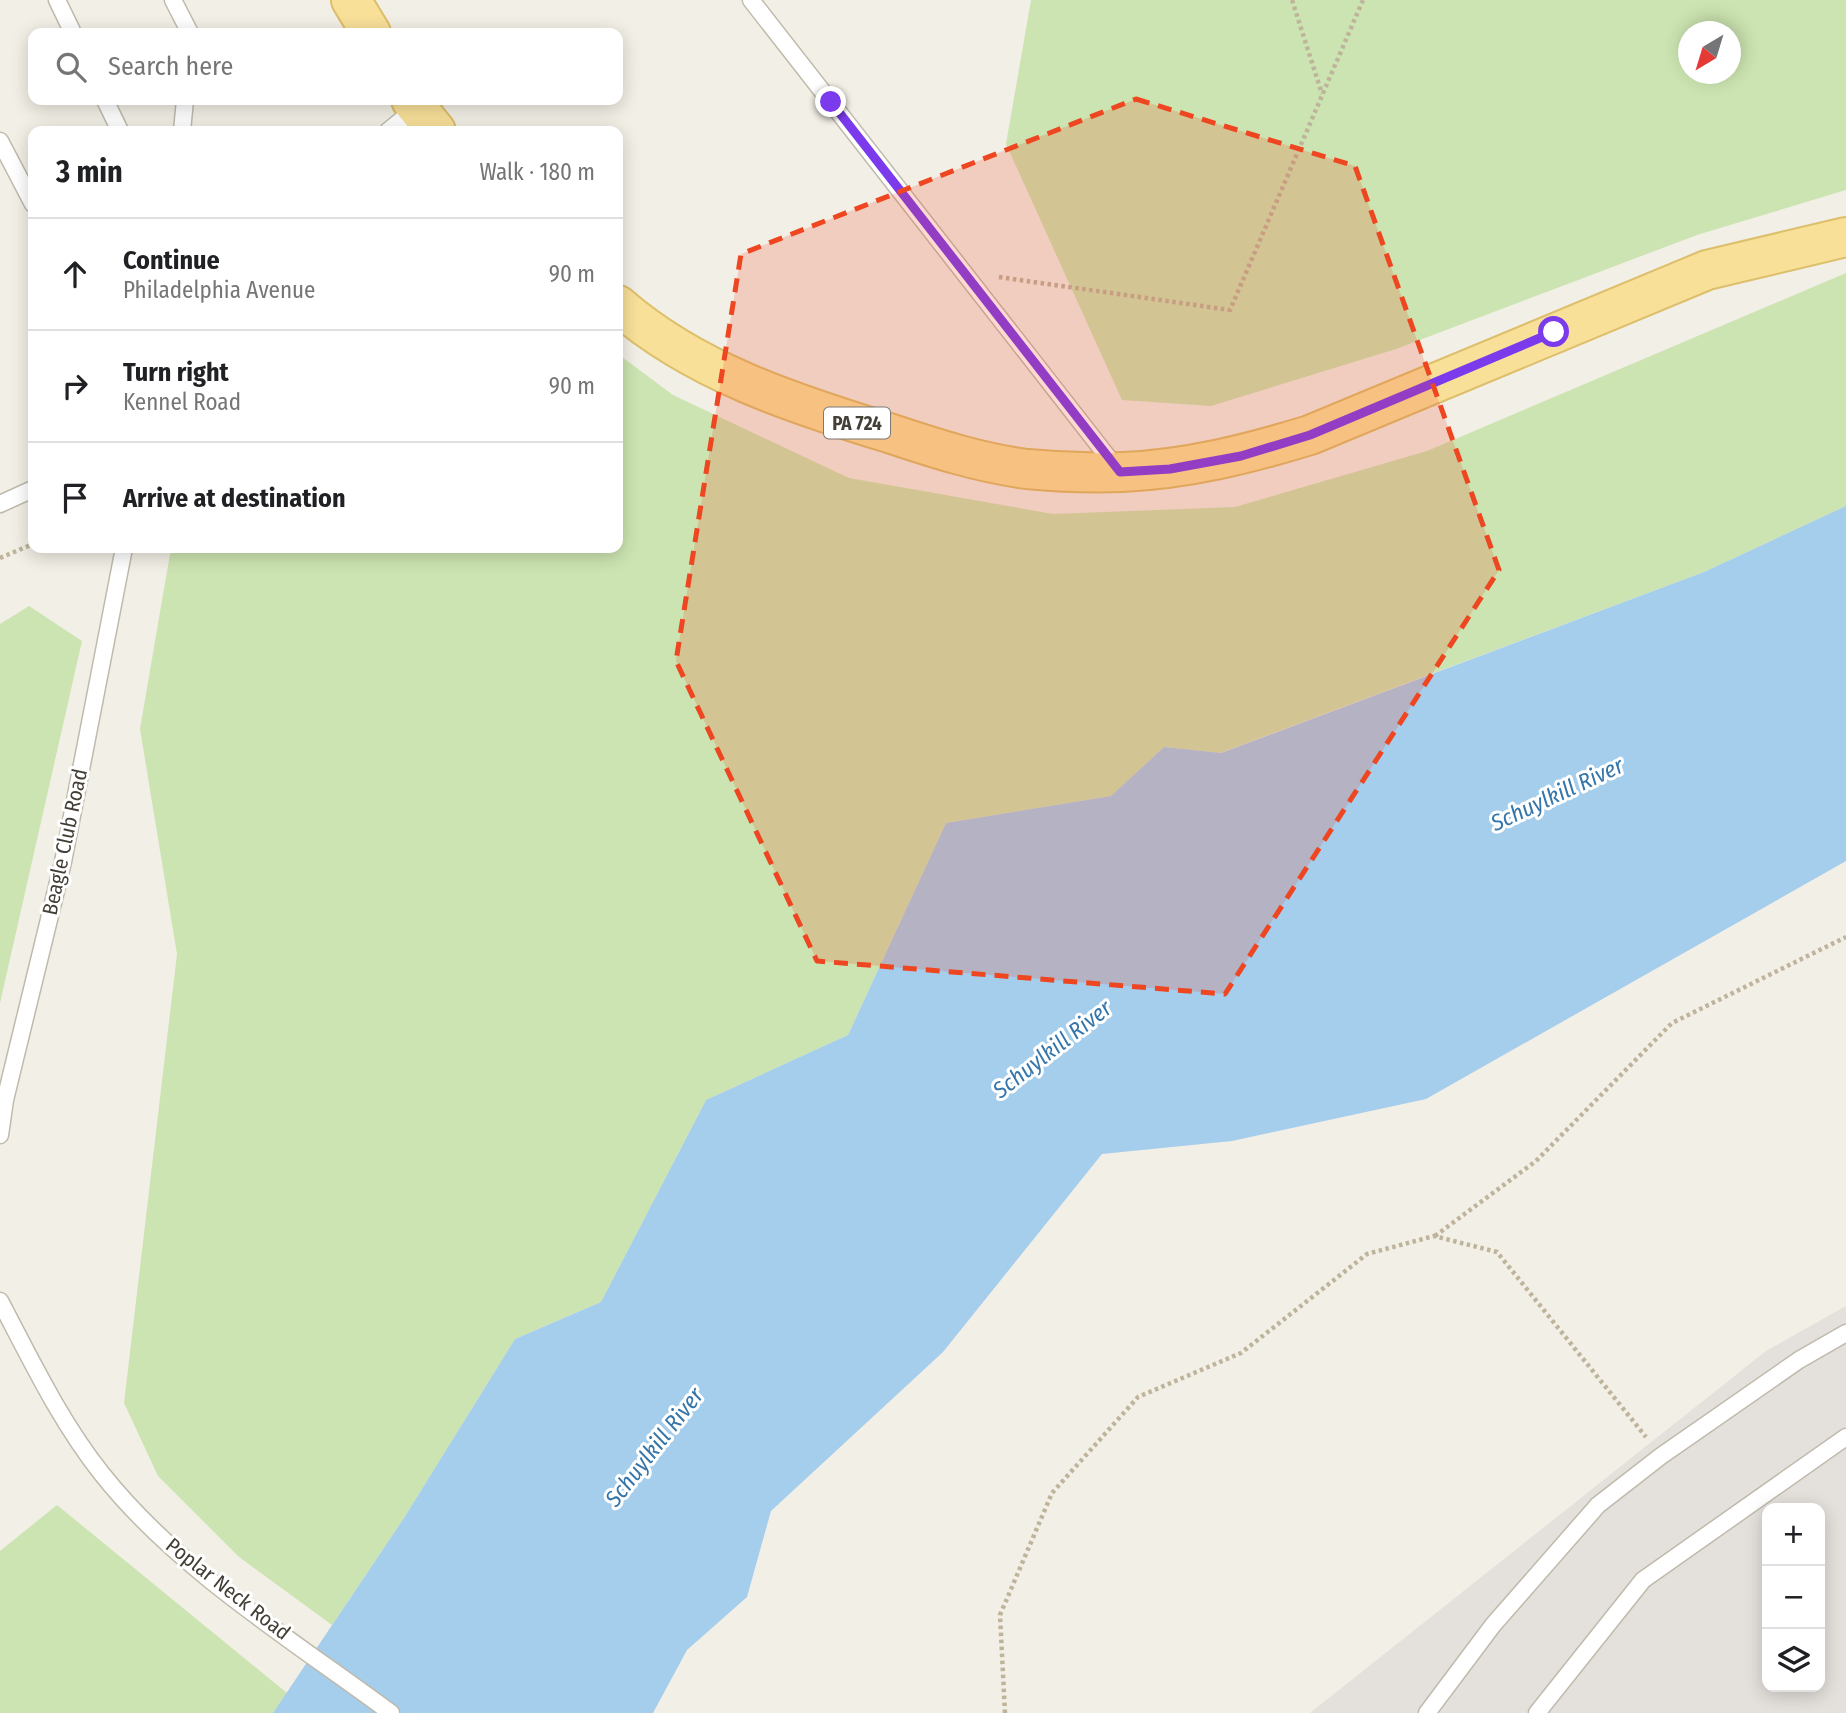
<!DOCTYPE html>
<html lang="en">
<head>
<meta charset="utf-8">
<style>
	:root { --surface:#fff; --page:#f2f2f2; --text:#202124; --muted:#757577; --line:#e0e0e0 }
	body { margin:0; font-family:"Fira Sans Condensed",sans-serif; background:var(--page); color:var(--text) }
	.controls { position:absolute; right:21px; bottom:21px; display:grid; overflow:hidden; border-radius:14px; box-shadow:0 4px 18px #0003 }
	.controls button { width:63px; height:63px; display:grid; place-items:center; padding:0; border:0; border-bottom:2px solid var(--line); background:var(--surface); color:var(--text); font:35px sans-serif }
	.compass { position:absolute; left:1678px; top:21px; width:63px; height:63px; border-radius:50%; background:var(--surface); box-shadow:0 4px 18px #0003; rotate:218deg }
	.stop { position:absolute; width:21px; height:21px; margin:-16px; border:5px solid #7c3aed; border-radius:50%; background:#fff }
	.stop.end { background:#7c3aed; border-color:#fff; box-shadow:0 2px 7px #0008 }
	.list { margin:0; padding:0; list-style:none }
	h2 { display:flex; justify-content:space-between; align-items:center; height:91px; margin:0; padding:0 28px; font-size:30px }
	h2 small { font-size:23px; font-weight:400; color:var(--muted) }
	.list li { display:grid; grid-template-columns:46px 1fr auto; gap:21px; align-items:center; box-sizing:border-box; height:112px; padding:0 28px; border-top:2px solid var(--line) }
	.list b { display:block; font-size:26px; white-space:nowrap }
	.list p { margin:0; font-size:23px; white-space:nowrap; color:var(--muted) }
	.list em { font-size:23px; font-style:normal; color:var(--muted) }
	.icon { flex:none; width:38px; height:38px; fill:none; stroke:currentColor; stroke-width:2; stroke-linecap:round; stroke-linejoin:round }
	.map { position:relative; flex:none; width:1846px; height:1713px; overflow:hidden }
	.search { position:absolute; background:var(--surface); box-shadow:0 4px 18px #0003; left:28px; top:28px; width:595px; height:77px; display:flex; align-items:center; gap:18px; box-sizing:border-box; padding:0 24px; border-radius:14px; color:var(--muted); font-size:26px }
	.panel { position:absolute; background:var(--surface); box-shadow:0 4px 18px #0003; left:28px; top:126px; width:595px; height:427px; border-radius:14px }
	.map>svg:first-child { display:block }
</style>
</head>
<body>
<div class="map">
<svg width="1846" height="1713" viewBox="0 0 1846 1713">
	<rect width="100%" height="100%" fill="#f2efe6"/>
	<path fill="#e4e0db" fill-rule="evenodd" d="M1846,1306v407h-536l456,-362zM1767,1508h53v179h-53z"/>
	<g fill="#cce4b1" fill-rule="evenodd">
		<path d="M1031,0h815v190l-149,45 -301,114 -185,57 -89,-6 -116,-256zM1688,32h42v42h-42z"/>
		<polygon points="1846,273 1846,506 1704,572 1220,753 1164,747 1111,796 946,823 848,1035 706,1100 601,1302 515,1339 404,1518 332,1625 239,1557 158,1476 124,1403 177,954 140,729 171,548 618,548 618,354 673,395 849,478 1053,514 1235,507 1427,451"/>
		<polygon points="29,606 82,641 0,1003 0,624"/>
		<polygon points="57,1505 287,1693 273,1713 0,1713 0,1551"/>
	</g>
	<polygon fill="#a5cdec" points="1846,506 1846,861 1426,1099 1232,1141 1102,1154 943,1352 771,1511 747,1597 687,1650 653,1713 273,1713 404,1518 515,1339 601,1302 706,1100 848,1035 946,823 1111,796 1164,747 1221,753 1704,572"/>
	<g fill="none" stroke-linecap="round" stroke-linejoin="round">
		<g stroke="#c0baac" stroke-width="19">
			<g id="service">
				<polyline points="57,0 73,33"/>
				<polyline points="173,0 190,33"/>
				<polyline points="751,0 1118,470"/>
				<polyline points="105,100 120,131"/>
				<polyline points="182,131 185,100"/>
				<polyline points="388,131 416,108"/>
				<polyline points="0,141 33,204"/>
				<polyline points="0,504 33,489"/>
				<polyline points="0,1135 5,1100 63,862 124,548"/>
				<path d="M0,1301c31,59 60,120 102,173 76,96 192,167 289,239"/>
				<polyline points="1427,1713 1493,1625 1598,1505 1661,1456 1799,1360 1846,1333"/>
				<polyline points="1537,1713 1643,1580 1846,1437"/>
			</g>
		</g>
		<g stroke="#ddbe6a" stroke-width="42">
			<g id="primary">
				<polyline points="351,0 371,33"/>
				<polyline points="411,100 436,131"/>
				<path d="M618,305c75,66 176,99 271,128 45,15 91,30 138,36 31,3 65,4 96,3 65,-3 125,-18 187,-37l397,-165 139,-33"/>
			</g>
		</g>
		<g stroke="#beb39b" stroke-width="4.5" stroke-dasharray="3.5 3.5" stroke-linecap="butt">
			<polyline points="1292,0 1322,94"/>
			<polyline points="999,277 1230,310 1363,0"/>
			<polyline points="0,558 33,544"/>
			<polyline points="1435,1236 1536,1161 1672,1023 1846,937"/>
			<polyline points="1005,1713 1000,1615 1052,1493 1138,1397 1241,1353 1367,1254 1434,1236 1497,1252 1646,1437"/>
		</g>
		<use href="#service" stroke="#fff" stroke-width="16"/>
		<use href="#primary" stroke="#f8e099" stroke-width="38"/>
	</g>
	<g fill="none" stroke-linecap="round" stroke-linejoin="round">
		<polyline stroke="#7c3aed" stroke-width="9" points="831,102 1120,472 1170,469 1241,456 1310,435 1554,332"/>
	</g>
	<path fill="#ee4621" fill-opacity="0.2" stroke="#ee4621" stroke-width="5" stroke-dasharray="14 9" stroke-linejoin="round" d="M1136,99l219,67 144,404 -274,424 -408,-33 -141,-300 65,-407z"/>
	<g text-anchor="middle" stroke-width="6" stroke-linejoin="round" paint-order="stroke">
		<rect fill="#fff" stroke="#7c7972" stroke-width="2" x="824" y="407.5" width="66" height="31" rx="5"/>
		<g font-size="19" font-weight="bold" fill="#443f36">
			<text x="857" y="430">PA 724</text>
		</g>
		<g font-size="21" fill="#443f36" stroke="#fff">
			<text transform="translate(65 842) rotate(-78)" y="7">Beagle Club Road</text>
			<text transform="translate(228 1589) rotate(38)" y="7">Poplar Neck Road</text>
		</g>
		<g font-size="23" font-style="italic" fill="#3575aa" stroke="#fff">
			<text transform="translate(1557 794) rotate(-25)" y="8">Schuylkill River</text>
			<text transform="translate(1052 1049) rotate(-38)" y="8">Schuylkill River</text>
			<text transform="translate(654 1447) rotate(-52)" y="8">Schuylkill River</text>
		</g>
	</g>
</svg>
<div class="controls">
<button>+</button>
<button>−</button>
<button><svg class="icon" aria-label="layers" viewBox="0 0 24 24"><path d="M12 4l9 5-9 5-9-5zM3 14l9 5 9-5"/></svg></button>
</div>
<svg class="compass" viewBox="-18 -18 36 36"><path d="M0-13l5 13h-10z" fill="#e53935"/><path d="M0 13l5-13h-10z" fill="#757577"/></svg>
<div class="stop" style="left:1554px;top:332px"></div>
<div class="stop end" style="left:831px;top:102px"></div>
<div class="search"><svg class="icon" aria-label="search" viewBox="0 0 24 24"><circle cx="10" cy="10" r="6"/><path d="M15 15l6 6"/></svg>Search here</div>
<section class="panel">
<h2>3 min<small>Walk · 180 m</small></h2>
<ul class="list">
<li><svg class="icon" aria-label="ahead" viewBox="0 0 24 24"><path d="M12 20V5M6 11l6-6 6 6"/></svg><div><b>Continue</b><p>Philadelphia Avenue</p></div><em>90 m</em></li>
<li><svg class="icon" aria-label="right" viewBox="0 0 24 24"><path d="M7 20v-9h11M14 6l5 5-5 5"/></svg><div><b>Turn right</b><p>Kennel Road</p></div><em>90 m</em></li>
<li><svg class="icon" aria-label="arrive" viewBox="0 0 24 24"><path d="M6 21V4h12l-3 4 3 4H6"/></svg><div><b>Arrive at destination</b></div></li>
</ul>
</section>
</div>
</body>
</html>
